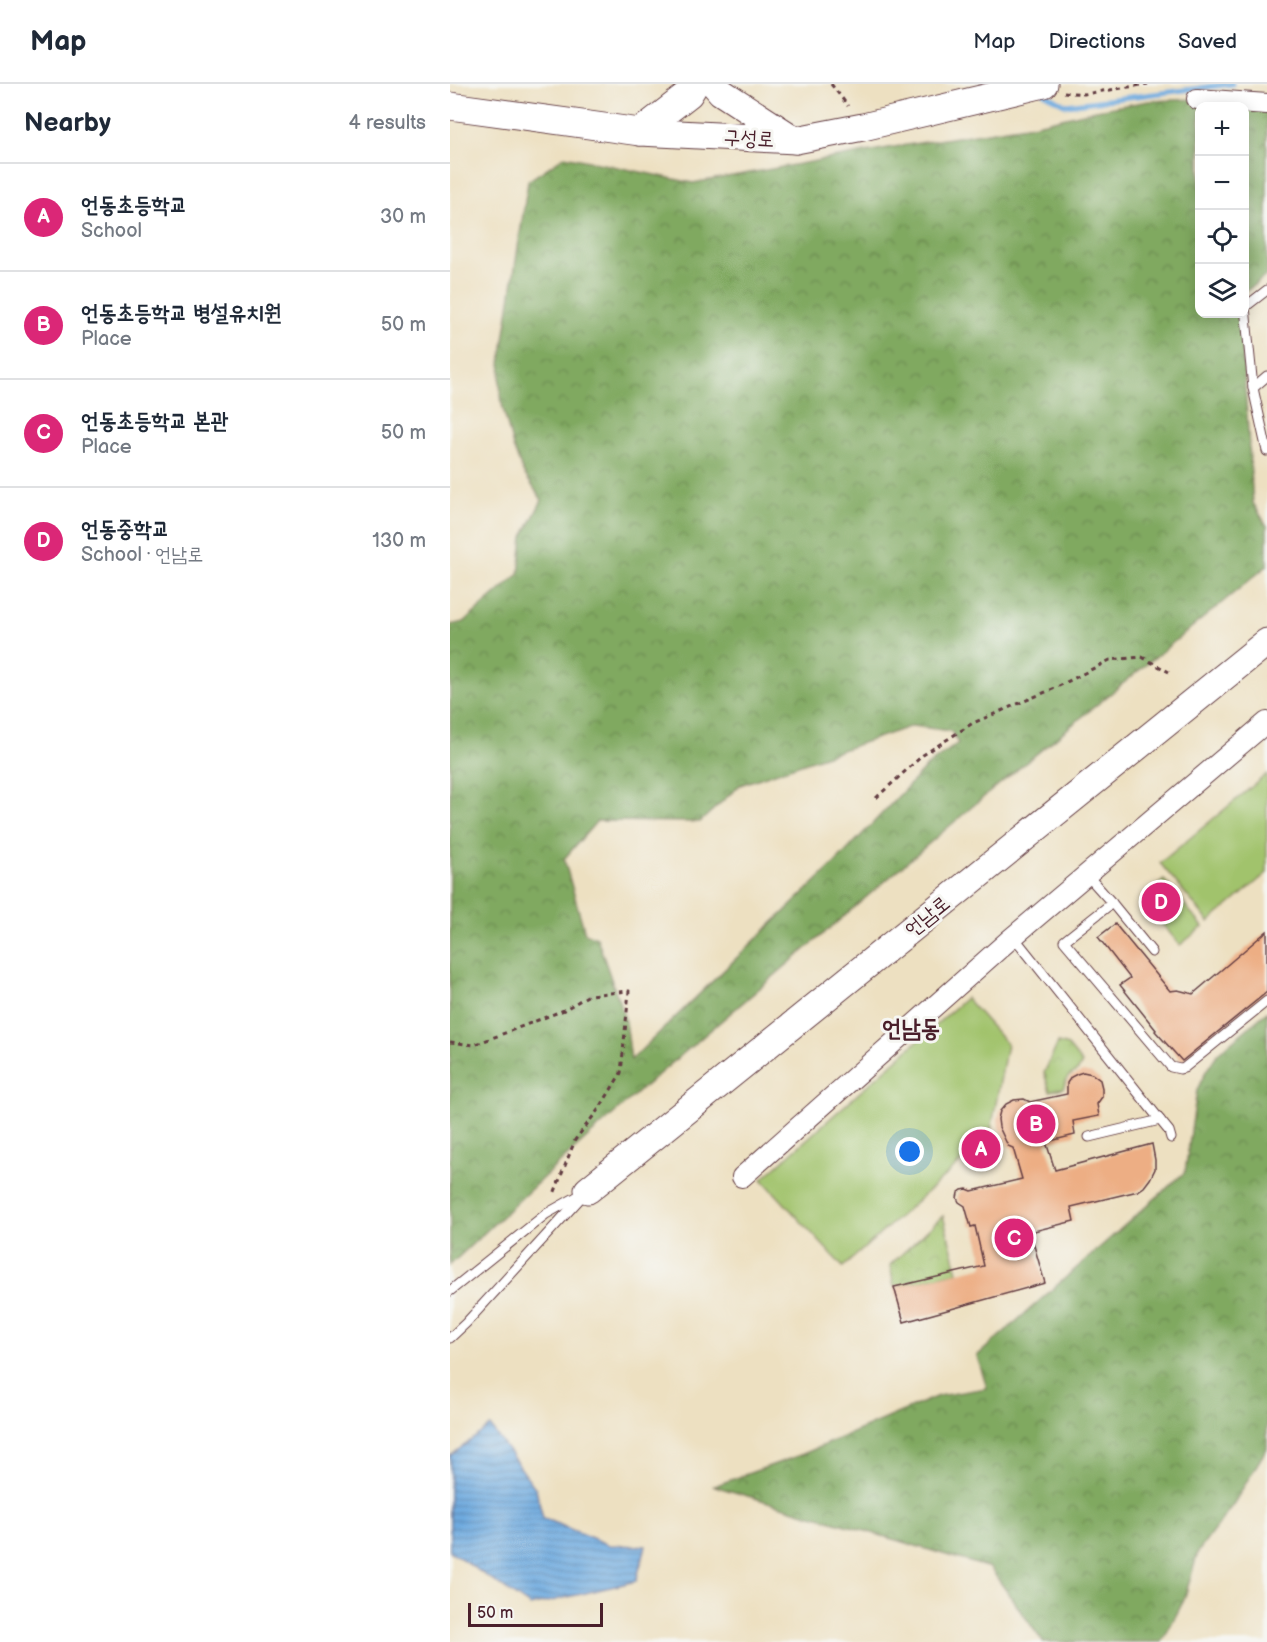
<!DOCTYPE html>
<html lang="en">
<head>
<meta charset="utf-8">
<style>
	:root { --surface:#fff; --page:#f2f2f3; --text:#1f2937; --muted:#747a83; --line:#e0e1e3; --accent:#db2777 }
	body { margin:0; font-family:"Balsamiq Sans","Poor Story",sans-serif; background:var(--page); color:var(--text) }
	.controls { position:absolute; right:18px; top:18px; display:grid; overflow:hidden; border-radius:12px; box-shadow:0 3px 15px #0003 }
	.controls button { width:54px; height:54px; display:grid; place-items:center; padding:0; border:0; border-bottom:2px solid var(--line); background:var(--surface); color:var(--text); font:30px sans-serif }
	.scale { position:absolute; left:18px; bottom:15px; width:135px; box-sizing:border-box; padding-left:6px; border:3px solid #4a1f2b; border-top:0; font-size:16px; line-height:21px; white-space:nowrap; color:#4a1f2b; -webkit-text-stroke:4px #f6f6f2; paint-order:stroke }
	.you { position:absolute; left:460px; top:1068px; width:21px; height:21px; margin:-15px; border:4px solid #fff; border-radius:50%; background:#1a73e8; box-shadow:0 0 0 9px #1a73e833 }
	.badge { display:grid; place-items:center; width:39px; height:39px; border-radius:50%; background:var(--accent); color:#fff; font-size:20px; font-weight:700 }
	.pin { position:absolute; translate:-50% -50%; border:3px solid #fff; box-shadow:0 2px 6px #0006 }
	.list { margin:0; padding:0; list-style:none }
	h2 { display:flex; justify-content:space-between; align-items:center; height:78px; margin:0; padding:0 24px; font-size:26px }
	h2 small { font-size:20px; font-weight:400; color:var(--muted) }
	.list li { display:grid; grid-template-columns:39px 1fr auto; gap:18px; align-items:center; box-sizing:border-box; height:108px; padding:0 24px; border-top:2px solid var(--line) }
	.list b { display:block; font-size:22px; white-space:nowrap }
	.list p { margin:0; font-size:20px; white-space:nowrap; color:var(--muted) }
	.list em { font-size:20px; font-style:normal; color:var(--muted) }
	.icon { flex:none; width:33px; height:33px; fill:none; stroke:currentColor; stroke-width:2; stroke-linecap:round; stroke-linejoin:round }
	.map { position:relative; flex:none; width:817px; height:1558px; overflow:hidden }
	header { display:flex; align-items:center; gap:36px; box-sizing:border-box; height:84px; padding:0 30px; background:var(--surface); border-bottom:2px solid var(--line) }
	header strong { font-size:28px }
	nav { display:flex; gap:33px; margin-inline-start:auto; font-size:21px }
	main { display:flex }
	aside { flex:1; background:var(--surface) }
	.map>svg:first-child { display:block }
</style>
</head>
<body>
<header>
<strong>Map</strong>
<nav><a>Map</a><a>Directions</a><a>Saved</a></nav>
</header>
<main>
<aside>
<h2>Nearby<small>4 results</small></h2>
<ul class="list">
<li><span class="badge">A</span><div><b>언동초등학교</b><p>School</p></div><em>30 m</em></li>
<li><span class="badge">B</span><div><b>언동초등학교 병설유치원</b><p>Place</p></div><em>50 m</em></li>
<li><span class="badge">C</span><div><b>언동초등학교 본관</b><p>Place</p></div><em>50 m</em></li>
<li><span class="badge">D</span><div><b>언동중학교</b><p>School · 언남로</p></div><em>130 m</em></li>
</ul>
</aside>
<div class="map">
<svg width="817" height="1558" viewBox="0 0 817 1558">
	<defs>
		<pattern id="forest-crowns" width="20" height="18" patternUnits="userSpaceOnUse" patternTransform="scale(1.5)"><rect width="20" height="18" fill="#80a960"/><path d="M2 6a3 3 0 1 1 6 0M12 15a3 3 0 1 1 6 0" fill="none" stroke="#6b894f"/></pattern>
		<pattern id="park-crowns" width="20" height="18" patternUnits="userSpaceOnUse" patternTransform="scale(1.5)"><rect width="20" height="18" fill="#a1c36c"/><path d="M2 6a3 3 0 1 1 6 0M12 15a3 3 0 1 1 6 0" fill="none" stroke="#8ca75e"/></pattern>
		<pattern id="water-rules" width="6" height="5" patternUnits="userSpaceOnUse" patternTransform="scale(1.5)"><rect width="6" height="5" fill="#6eaadf"/><path d="M0 2.5h6" fill="none" stroke="#5c8ab5"/></pattern>
	</defs>
	<rect width="100%" height="100%" fill="#f6f6f2"/>
	<filter id="ink" filterUnits="userSpaceOnUse"><feTurbulence type="fractalNoise" baseFrequency=".0167" numOctaves="2"/><feDisplacementMap in="SourceGraphic" scale="12" xChannelSelector="R" yChannelSelector="G"/><feConvolveMatrix kernelMatrix="1 2 1 2 8 2 1 2 1" color-interpolation-filters="sRGB"/></filter>
	<filter id="wash" filterUnits="userSpaceOnUse"><feTurbulence type="fractalNoise" baseFrequency=".008" numOctaves="4" result="noise"/><feDisplacementMap in="SourceGraphic" scale="24" xChannelSelector="R" yChannelSelector="G"/><feGaussianBlur stdDeviation="1.35" result="paint"/><feColorMatrix in="noise" values="0 0 0 0 0 0 0 0 0 0 0 0 0 0 0 0 0 1.4 0 .05"/><feComposite in="paint" operator="in"/></filter>
	<g filter="url(#wash)">
		<rect width="100%" height="100%" fill="#ede0c1"/>
		<g fill="url(#forest-crowns)" stroke="#656446" stroke-width="1.5" fill-rule="evenodd">
			<path d="M747,15l70,5v171l-22,17 -1,-186h-44v208h40l13,189 14,23v40l-287,234 -342,292 -92,83 -96,90v-640l14,-3 55,-48 4,-37 19,-37 -19,-28 -10,-25 -11,-43 -2,-20 1,-24 27,-179 37,-25 128,27 201,-36 138,-22 64,-15 53,-9zM462,642l39,5 7,12 -32,24 -90,95 -205,198 -5,-38 -29,-84 -12,-5 -21,-74 33,-38 103,1 40,-37z"/>
			<polygon points="817,928 817,1364 784,1419 748,1468 734,1516 712,1558 593,1558 540,1484 264,1402 353,1370 488,1312 537,1304 527,1272 735,1088 747,1006 756,987 768,969"/>
		</g>
		<g fill="url(#park-crowns)" stroke="#76714c" stroke-width="1.5">
			<polygon points="608,959 618,962 632,979 628,986 618,993 613,1004 600,1007 594,989"/>
			<polygon points="493,1132 508,1188 444,1203 440,1181"/>
		</g>
		<g fill="#a1c36c" stroke="#76714c" stroke-width="1.5">
			<polygon points="817,690 817,789 759,838 710,779"/>
			<polygon points="714,796 753,843 730,861 691,815"/>
			<polygon points="516,914 557,960 540,1052 393,1183 312,1095"/>
		</g>
		<polygon fill="url(#water-rules)" stroke="#5c6485" stroke-width="1.5" points="40,1342 86,1405 93,1434 159,1461 196,1462 186,1497 80,1522 0,1467 0,1372"/>
		<g fill="none" stroke-linecap="round" stroke-linejoin="round">
			<polyline stroke="#6eaadf" stroke-width="5" points="594,9 616,21 782,0"/>
		</g>
		<g id="blocks">
			<g fill="#edae84">
				<polygon points="665,840 720,907 728,906 743,910 817,847 817,908 732,977 705,947 706,946 670,901 680,894 648,853"/>
				<polygon points="633,988 642,990 650,996 652,1004 652,1013 647,1020 649,1032 623,1037 625,1051 596,1058 605,1086 702,1060 705,1076 705,1085 700,1095 694,1103 688,1107 621,1123 624,1137 580,1148 595,1199 454,1238 444,1203 534,1182 525,1142 521,1143 515,1122 509,1118 507,1114 508,1109 512,1106 517,1105 522,1107 572,1095 563,1064 558,1062 549,1043 548,1035 550,1027 556,1020 564,1016 574,1015 580,1018 617,1010 617,999 621,993 627,990"/>
			</g>
		</g>
	</g>
	<g filter="url(#ink)">
		<use href="#blocks" fill-opacity="0" stroke="#623c42" stroke-width="1.5"/>
		<g fill="none" stroke-linecap="round" stroke-linejoin="round">
			<g stroke="#623c42" stroke-width="11">
				<g id="lane">
					<polyline points="817,206 795,223 803,304 817,367"/>
					<polyline points="803,304 817,292"/>
					<polyline points="637,791 662,819 614,857 721,983 730,985 734,984 817,917"/>
					<polyline points="662,819 702,868"/>
					<polyline points="564,853 710,1036 719,1047 721,1054"/>
					<polyline points="639,1053 710,1036"/>
					<polyline points="0,1207 96,1130 130,1111"/>
					<polyline points="0,1254 16,1239 136,1108"/>
				</g>
			</g>
			<g stroke="#623c42" stroke-width="22">
				<g id="street">
					<polyline points="747,15 817,20"/>
					<polyline points="292,1093 558,857 817,638"/>
				</g>
			</g>
			<g stroke="#623c42" stroke-width="29">
				<g id="secondary">
					<polyline points="264,0 271,8 345,56"/>
					<polyline points="0,22 190,48 346,56 413,43 594,0"/>
					<polyline points="190,48 239,10 245,0"/>
					<polyline points="138,1106 817,558"/>
				</g>
			</g>
			<g stroke="#623c42" stroke-width="3" stroke-dasharray="4.5 4.5" stroke-linecap="butt">
				<polyline points="381,0 398,22"/>
				<polyline points="614,8 634,10 698,0"/>
				<polyline points="426,714 473,671 523,639 605,604 660,576 692,573 719,588"/>
				<polyline points="0,958 24,961 114,926 139,911 179,907 171,989 151,1022 125,1056 104,1110"/>
			</g>
			<use href="#lane" stroke="#fff" stroke-width="9"/>
			<use href="#street" stroke="#fff" stroke-width="20"/>
			<use href="#secondary" stroke="#fff" stroke-width="27"/>
		</g>
	</g>
	<g text-anchor="middle" stroke-width="6" stroke-linejoin="round" paint-order="stroke">
		<g font-size="21" fill="#4a1f2b" stroke="#f6f6f2">
			<text transform="translate(299 54) rotate(3)" y="7">구성로</text>
			<text transform="translate(477 832) rotate(-39)" y="7">언남로</text>
		</g>
		<g font-size="24" font-weight="bold" fill="#4a1f2b" stroke="#f6f6f2">
			<text x="461" y="952">언남동</text>
		</g>
	</g>
</svg>
<div class="controls">
<button>+</button>
<button>−</button>
<button><svg class="icon" aria-label="locate" viewBox="0 0 24 24"><circle cx="12" cy="12" r="6"/><path d="M12 2v4M12 18v4M2 12h4M18 12h4"/></svg></button>
<button><svg class="icon" aria-label="layers" viewBox="0 0 24 24"><path d="M12 4l9 5-9 5-9-5zM3 14l9 5 9-5"/></svg></button>
</div>
<div class="scale">50 m</div>
<div class="you"></div>
<div class="pin badge" style="left:531px;top:1065px">A</div>
<div class="pin badge" style="left:586px;top:1040px">B</div>
<div class="pin badge" style="left:564px;top:1154px">C</div>
<div class="pin badge" style="left:711px;top:818px">D</div>
</div>
</main>
</body>
</html>
